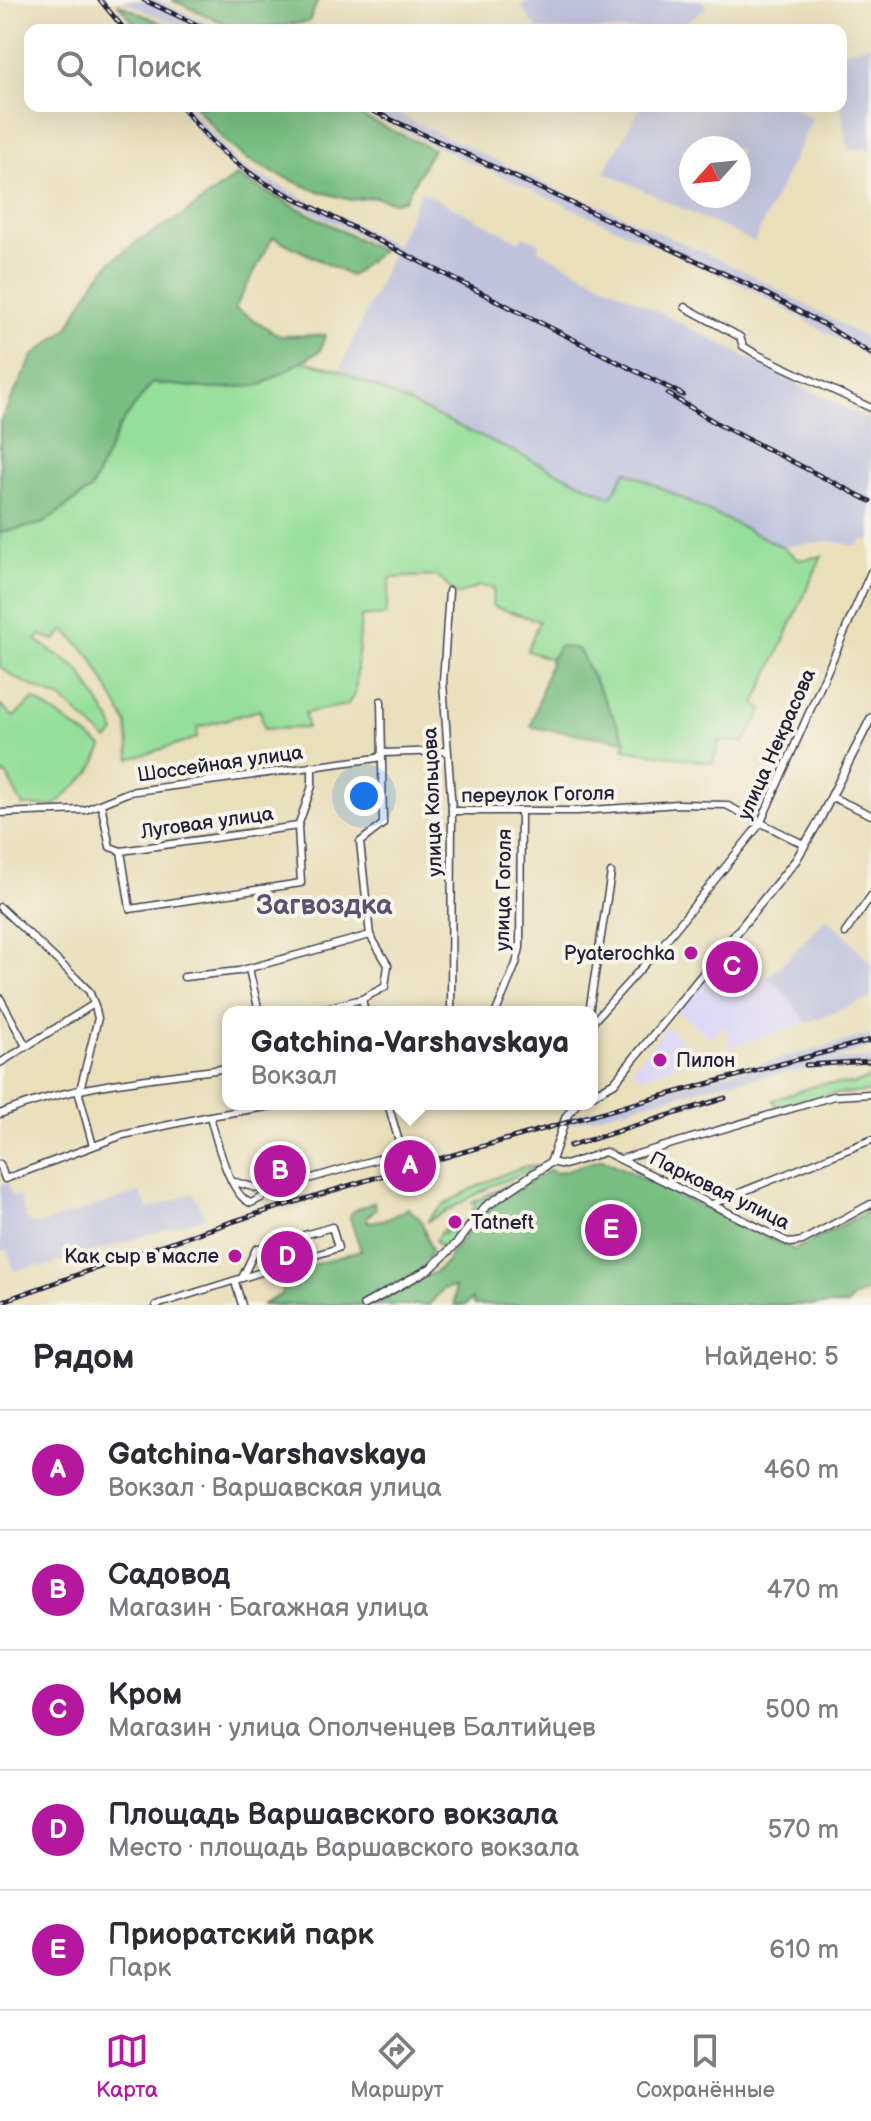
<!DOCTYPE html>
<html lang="ru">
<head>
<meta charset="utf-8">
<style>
	:root { --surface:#fff; --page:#f2f2f3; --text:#2b2b33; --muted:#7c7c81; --line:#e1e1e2; --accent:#b5179e }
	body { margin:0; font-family:"Balsamiq Sans",sans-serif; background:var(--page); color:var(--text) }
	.compass { position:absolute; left:679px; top:136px; width:72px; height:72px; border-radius:50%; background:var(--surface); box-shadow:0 8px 32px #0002; rotate:243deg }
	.you { position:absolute; left:364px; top:796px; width:28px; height:28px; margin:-20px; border:6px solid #fff; border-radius:50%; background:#1a73e8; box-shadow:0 0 0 12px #1a73e833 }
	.badge { display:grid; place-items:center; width:52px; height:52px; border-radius:50%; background:var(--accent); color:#fff; font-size:26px; font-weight:700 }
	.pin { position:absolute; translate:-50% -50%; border:4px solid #fff; box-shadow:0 2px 8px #0006 }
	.popup { position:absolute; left:222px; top:1006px; width:376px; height:104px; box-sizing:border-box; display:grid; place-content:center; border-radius:16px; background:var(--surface); filter:drop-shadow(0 2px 6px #0005); font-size:26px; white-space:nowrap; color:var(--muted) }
	.popup b { font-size:30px; color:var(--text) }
	.popup::after { content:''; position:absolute; left:50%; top:100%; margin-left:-16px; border:16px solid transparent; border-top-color:var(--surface) }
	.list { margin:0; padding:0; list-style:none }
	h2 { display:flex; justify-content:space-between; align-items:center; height:104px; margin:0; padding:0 32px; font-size:34px }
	h2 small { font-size:26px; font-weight:400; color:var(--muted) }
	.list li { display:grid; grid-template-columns:52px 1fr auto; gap:24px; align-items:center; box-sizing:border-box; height:120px; padding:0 32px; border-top:2px solid var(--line) }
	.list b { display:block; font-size:30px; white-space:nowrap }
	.list p { margin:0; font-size:26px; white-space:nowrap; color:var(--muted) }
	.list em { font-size:26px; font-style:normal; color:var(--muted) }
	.icon { flex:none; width:44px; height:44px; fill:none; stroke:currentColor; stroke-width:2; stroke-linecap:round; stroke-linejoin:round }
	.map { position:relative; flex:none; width:871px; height:1305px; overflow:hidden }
	.search { position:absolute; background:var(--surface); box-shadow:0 8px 32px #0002; left:24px; right:24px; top:24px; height:88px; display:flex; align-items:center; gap:20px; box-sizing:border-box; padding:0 28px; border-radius:16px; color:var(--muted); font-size:30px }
	.sheet { height:704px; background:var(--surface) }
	nav { display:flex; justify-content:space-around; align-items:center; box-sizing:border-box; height:112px; border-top:2px solid var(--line); background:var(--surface); font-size:22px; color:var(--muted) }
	nav a { display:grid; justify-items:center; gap:4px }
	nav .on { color:var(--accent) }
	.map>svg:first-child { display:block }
</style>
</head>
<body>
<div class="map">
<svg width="871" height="1305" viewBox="0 0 871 1305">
	<rect width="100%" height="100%" fill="#f7f3e8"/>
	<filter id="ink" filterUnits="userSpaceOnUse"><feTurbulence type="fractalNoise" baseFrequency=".0125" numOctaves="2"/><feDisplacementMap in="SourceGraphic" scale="16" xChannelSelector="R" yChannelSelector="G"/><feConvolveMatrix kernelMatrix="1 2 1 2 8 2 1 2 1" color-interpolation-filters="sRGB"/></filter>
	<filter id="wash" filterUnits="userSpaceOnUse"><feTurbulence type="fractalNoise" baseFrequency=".006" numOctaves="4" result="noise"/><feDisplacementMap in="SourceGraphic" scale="32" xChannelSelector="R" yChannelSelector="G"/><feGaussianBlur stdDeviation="1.8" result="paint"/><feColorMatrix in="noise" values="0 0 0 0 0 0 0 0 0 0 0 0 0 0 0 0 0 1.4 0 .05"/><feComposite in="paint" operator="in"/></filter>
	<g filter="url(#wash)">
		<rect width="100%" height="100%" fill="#e9dfbb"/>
		<g fill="#dad6f7">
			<polygon points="732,955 778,985 807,1023 729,1048 725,1024 711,1039 677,1011 718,961 725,965"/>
			<polygon points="667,1027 693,1050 676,1066 642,1077 632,1070"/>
		</g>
		<g fill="#c0c2dd" fill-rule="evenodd">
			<polygon points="121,0 157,0 222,30 189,30"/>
			<polygon points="530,0 701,0 707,7 675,30 538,30 521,6"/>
			<polygon points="871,45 871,149 848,150 841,106 841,53 858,47"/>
			<polygon points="179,106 188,106 239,165 395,245 392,252 236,173 210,147"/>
			<polygon points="355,106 381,106 588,204 590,201 754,276 871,341 871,358 751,289 435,146"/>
			<path d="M641,106h150l22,12 -59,124 -150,-70zM691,148h48v48h-48z"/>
			<polygon points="421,191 519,241 523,236 540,243 538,250 871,421 871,539 863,540 858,546 831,541 783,547 626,471 612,497 340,369"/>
			<polygon points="827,918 844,933 871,965 871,998 807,1023 778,985 768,978"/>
			<polygon points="871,1034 871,1047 833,1059 871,1059 871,1064 795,1071 723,1083 560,1126 558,1119"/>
			<polygon points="8,1182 12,1197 19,1195 26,1219 32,1224 38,1225 140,1192 149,1209 193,1193 205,1217 41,1268 39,1265 14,1271 8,1250 0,1251 0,1185"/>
		</g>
		<g fill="#95df9a" stroke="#5c806a" stroke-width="2">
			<polygon points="302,361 336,369 611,497 626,471 783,547 799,560 822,556 755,704 763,710 744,742 719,741 713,763 624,749 626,741 578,649 559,647 551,659 527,651 539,621 492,606 494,588 479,586 457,595 437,576 390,578 386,615 361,617 355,694 347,705 305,713 307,728 264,729 260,710 198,727 197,738 130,759 127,724 92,658 65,630 55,640 40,635 36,640 79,670 110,720 115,733 107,740 63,700 19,680 0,667 0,532 42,524 91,489 119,427 152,383 214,389 261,385"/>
			<polygon points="34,699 103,747 91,772 54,806 23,806 6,774 0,775 0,705 14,717"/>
			<polygon points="871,1077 871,1092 834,1094 777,1107 773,1100 820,1084 855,1084"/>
			<path d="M527,1166l11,1 -45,18 -65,36c6,-17 80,-51 99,-55z"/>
			<polygon points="509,1184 512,1184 489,1199 450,1245 440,1246 435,1241 441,1232 444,1234 446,1232 443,1229 445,1228 452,1231 453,1235 469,1218 468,1215 476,1207 472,1203"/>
		</g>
		<g fill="#78be82" stroke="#4d705e" stroke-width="2">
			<polygon points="172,0 318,0 309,22 240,30"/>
			<polygon points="117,3 176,30 140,30"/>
			<polygon points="195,106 339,106 433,149 404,200 394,202 374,197 350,200 315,190 272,172 247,159 225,141"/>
			<polygon points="236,176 381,251 351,276 273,237 235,308 280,336 325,335 320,351 261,385 214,389 152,383 119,427 91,489 42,524 0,532 0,422 33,356 67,329 97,278 112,261 138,241 182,216"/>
			<polygon points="559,646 578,649 626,741 531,727 551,659"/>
			<polygon points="602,1159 794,1250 871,1210 871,1289 853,1298 847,1305 474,1305 472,1299 466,1305 455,1305 454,1287 443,1289 429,1305 371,1305 416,1279 434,1273 447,1262 453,1250 489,1208 549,1170 557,1173"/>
			<path d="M374,1202l2,7 -9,8 1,5 20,-3 20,-11 13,12 10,30 -4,13 -13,12 -55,30h-97l20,-11c-1,-12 2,-16 12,-23l67,-21 -11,-32 1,-6z"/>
		</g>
	</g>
	<g filter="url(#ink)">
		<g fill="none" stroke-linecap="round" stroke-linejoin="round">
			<g stroke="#403e4e" stroke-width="9">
				<g id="minor">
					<polyline points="685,307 740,337 743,346 756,354 871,408"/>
					<polyline points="449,591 443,682 452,811 451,1012"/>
					<polyline points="832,797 871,815"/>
					<polyline points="101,804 110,847 121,851 298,826"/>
					<polyline points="452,811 578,811 678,804 726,805 805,845"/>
					<polyline points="0,813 85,810 129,792 377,758 383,753 446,751"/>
					<polyline points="121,851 130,909 301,883 298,826 312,786 312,766"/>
					<polyline points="0,907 76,978 89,991 95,1006 98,1018 79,1094 93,1146"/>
					<polyline points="845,933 871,896"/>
					<polyline points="249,969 259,1012"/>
					<polyline points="184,977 239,971 370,935"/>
					<polyline points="0,998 26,1046"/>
					<polyline points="362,999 365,1012"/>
					<polyline points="310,1012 362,999 385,987 388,965 370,935 360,842 383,824 381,701"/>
					<polyline points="496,1012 516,964 520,948 521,811"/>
					<polyline points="589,1012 611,873"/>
					<polyline points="592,1023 663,944 760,824 871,572"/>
					<polyline points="0,1063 94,1004"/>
					<path d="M0,1114c72,-30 152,-35 228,-46"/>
					<path d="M210,1116c5,20 20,81 41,87l10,-5 6,-7 135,-39 -14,-48"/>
					<polyline points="621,1159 834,1096 871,1094"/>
					<polyline points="551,1162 565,1165 605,1152 790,1243 802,1241 871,1204"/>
					<polyline points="0,1164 5,1179 123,1135 210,1116 284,1104"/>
					<polyline points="235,1182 267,1191"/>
					<polyline points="712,1204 871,1140"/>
					<polyline points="275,1244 282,1265"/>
					<polyline points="235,1282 242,1305"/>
					<polyline points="156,1305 338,1248 332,1227 256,1249 242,1278"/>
				</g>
			</g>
			<g stroke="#403e4e" stroke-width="10">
				<g id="major">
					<polyline points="592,1095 614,1083 796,860 819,821 871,718"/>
					<polyline points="364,1305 431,1268 458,1242 485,1207 551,1162 566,1117 576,1104"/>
				</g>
			</g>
			<use href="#minor" stroke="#fff" stroke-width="6"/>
			<use href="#major" stroke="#fff" stroke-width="7"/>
			<g stroke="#22223b" stroke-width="5">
				<g id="rail">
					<polyline points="100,0 125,30"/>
					<polyline points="144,0 208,30"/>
					<path d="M182,106c23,32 49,56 83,77l418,212"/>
					<polyline points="362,106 751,286 823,324 871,354"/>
					<polyline points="668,394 718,424 870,501"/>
					<polyline points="806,1065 871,1061"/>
					<polyline points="570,1146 725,1098"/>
					<path d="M0,1302c80,-28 160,-57 241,-83 208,-66 419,-123 630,-179"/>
				</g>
			</g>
			<use href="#rail" stroke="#f7f3e8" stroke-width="2" stroke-dasharray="6" stroke-linecap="butt"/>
		</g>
	</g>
	<g fill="#b5179e" stroke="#f7f3e8" stroke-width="3">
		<circle cx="691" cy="953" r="8"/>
		<circle cx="660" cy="1060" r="8"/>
		<circle cx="455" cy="1222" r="8"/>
		<circle cx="235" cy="1256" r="8"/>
	</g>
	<g text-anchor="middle" stroke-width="8" stroke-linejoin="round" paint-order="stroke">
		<g font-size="20" fill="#22223b" stroke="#f7f3e8">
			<text transform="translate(776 744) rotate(-66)" y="7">улица Некрасова</text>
			<text transform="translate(220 763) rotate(-8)" y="7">Шоссейная улица</text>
			<text transform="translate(538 794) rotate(-1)" y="7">переулок Гоголя</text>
			<text transform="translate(432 802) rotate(-92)" y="7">улица Кольцова</text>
			<text transform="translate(207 822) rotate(-8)" y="7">Луговая улица</text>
			<text transform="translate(503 890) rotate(-89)" y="7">улица Гоголя</text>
			<text transform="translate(720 1190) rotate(26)" y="7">Парковая улица</text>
		</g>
		<g font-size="20" fill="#22223b" stroke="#f7f3e8" text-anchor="end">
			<text x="675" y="960">Pyaterochka</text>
			<text x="676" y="1067" text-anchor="start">Пилон</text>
			<text x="471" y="1229" text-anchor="start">Tatneft</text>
			<text x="219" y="1263">Как сыр в масле</text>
		</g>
		<g font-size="28" font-weight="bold" fill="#5b5173" stroke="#f7f3e8">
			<text x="324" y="914">Загвоздка</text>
		</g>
	</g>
</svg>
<svg class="compass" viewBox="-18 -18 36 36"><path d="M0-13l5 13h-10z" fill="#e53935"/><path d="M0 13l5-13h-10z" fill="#7c7c81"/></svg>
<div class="you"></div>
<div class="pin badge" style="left:410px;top:1166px">A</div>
<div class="popup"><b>Gatchina-Varshavskaya</b>Вокзал</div>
<div class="pin badge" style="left:280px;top:1171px">B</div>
<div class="pin badge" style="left:732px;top:967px">C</div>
<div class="pin badge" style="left:287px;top:1257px">D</div>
<div class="pin badge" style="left:611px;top:1230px">E</div>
<div class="search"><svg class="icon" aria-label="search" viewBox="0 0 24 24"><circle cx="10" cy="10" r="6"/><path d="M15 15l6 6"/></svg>Поиск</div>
</div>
<section class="sheet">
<h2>Рядом<small>Найдено: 5</small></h2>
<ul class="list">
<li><span class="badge">A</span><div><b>Gatchina-Varshavskaya</b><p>Вокзал · Варшавская улица</p></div><em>460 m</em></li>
<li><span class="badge">B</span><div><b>Садовод</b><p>Магазин · Багажная улица</p></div><em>470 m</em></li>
<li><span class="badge">C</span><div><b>Кром</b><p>Магазин · улица Ополченцев Балтийцев</p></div><em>500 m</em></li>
<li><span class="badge">D</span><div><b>Площадь Варшавского вокзала</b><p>Место · площадь Варшавского вокзала</p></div><em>570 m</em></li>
<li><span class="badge">E</span><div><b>Приоратский парк</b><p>Парк</p></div><em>610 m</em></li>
</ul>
</section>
<nav>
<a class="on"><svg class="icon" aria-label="map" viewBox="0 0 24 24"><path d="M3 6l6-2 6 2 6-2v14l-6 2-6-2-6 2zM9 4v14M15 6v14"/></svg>Карта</a>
<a><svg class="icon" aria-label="directions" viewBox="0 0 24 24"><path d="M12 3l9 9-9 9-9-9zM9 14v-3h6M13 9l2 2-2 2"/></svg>Маршрут</a>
<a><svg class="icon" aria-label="saved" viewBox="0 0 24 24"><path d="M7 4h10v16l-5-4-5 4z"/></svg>Сохранённые</a>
</nav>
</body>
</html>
